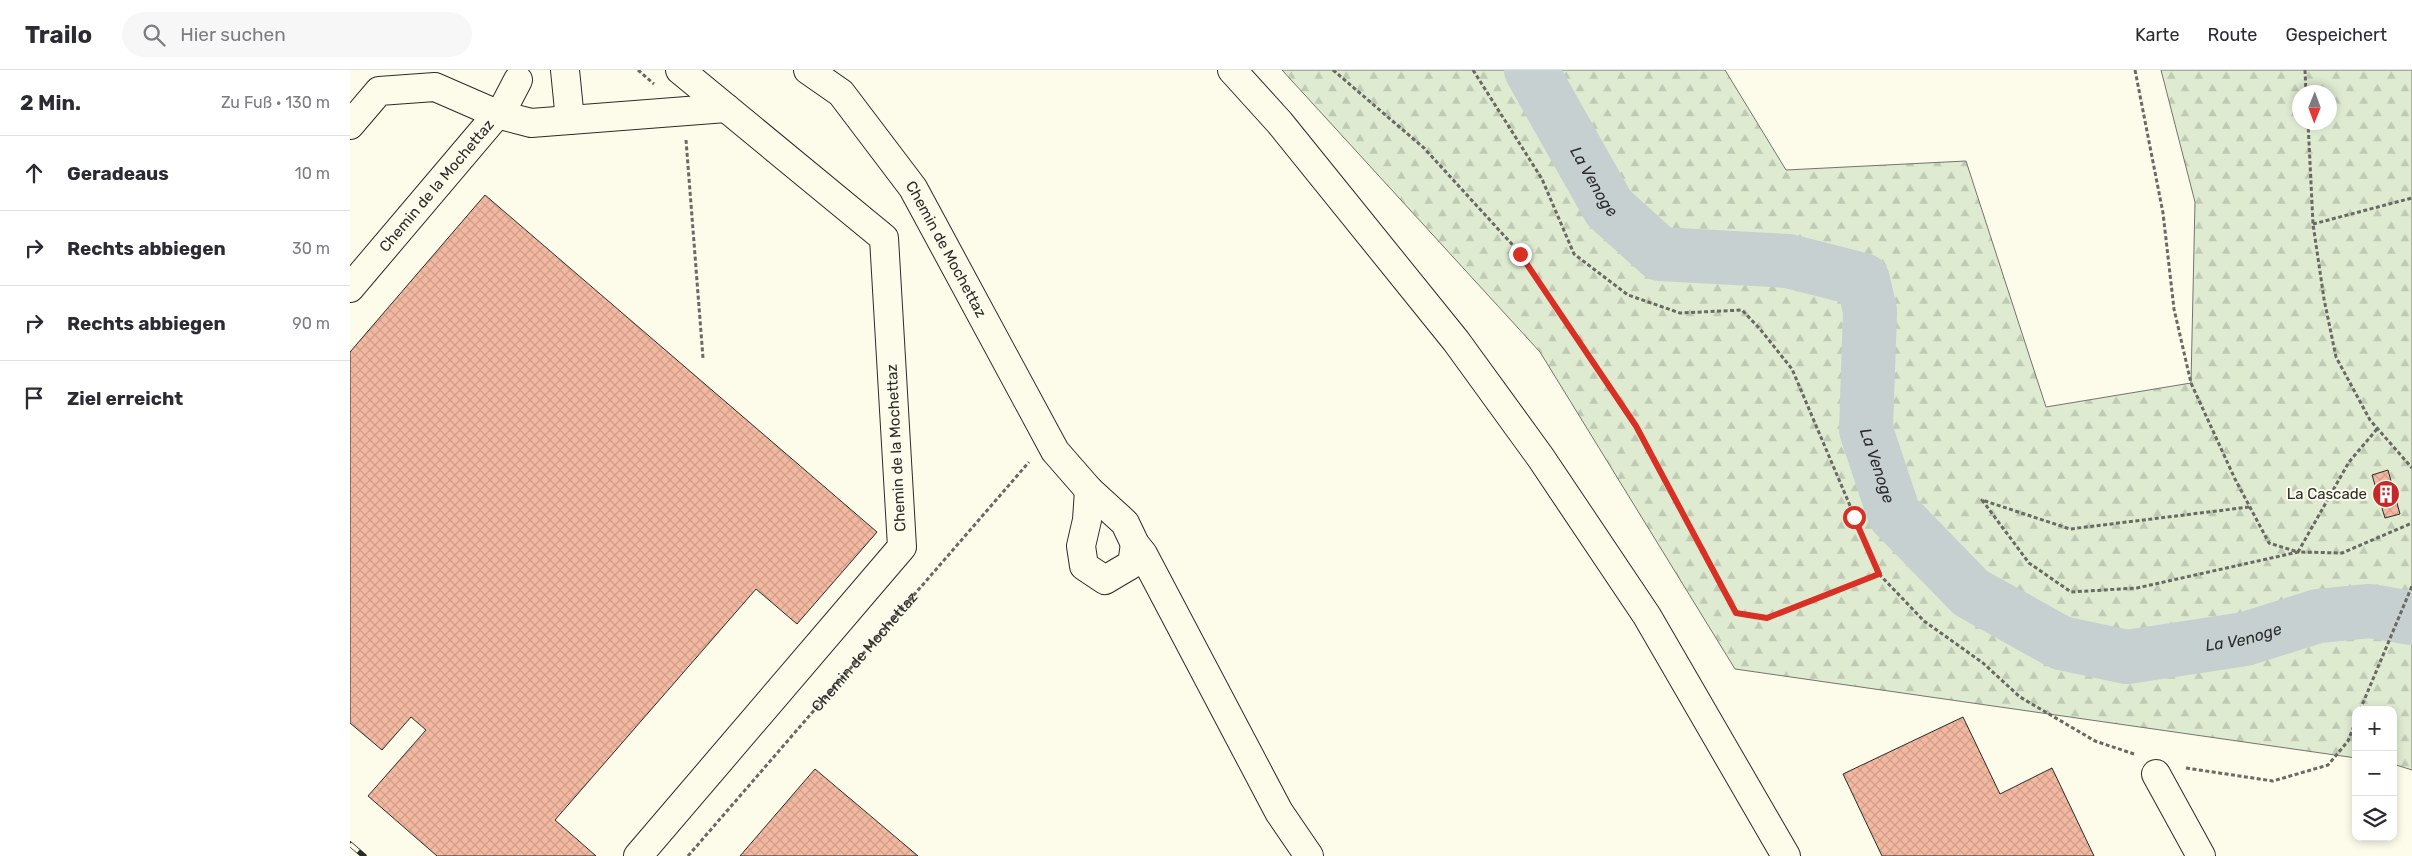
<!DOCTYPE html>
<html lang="de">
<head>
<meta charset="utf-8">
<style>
	:root { --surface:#fff; --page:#f7f7f7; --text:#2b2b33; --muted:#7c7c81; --line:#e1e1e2 }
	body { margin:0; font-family:Rubik,sans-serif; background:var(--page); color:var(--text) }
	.controls { position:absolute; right:15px; bottom:15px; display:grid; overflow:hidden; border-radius:10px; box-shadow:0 2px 8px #0003 }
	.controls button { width:45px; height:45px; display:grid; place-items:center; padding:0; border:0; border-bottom:1px solid var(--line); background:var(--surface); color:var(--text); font:25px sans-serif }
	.compass { position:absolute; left:1942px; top:15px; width:45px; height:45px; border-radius:50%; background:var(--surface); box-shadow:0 2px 8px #0003; rotate:181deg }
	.stop { position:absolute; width:15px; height:15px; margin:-11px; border:4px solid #d93025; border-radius:50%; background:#fff }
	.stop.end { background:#d93025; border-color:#fff; box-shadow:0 1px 5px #0008 }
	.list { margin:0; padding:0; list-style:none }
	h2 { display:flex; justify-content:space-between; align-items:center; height:65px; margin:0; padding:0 20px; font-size:21px }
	h2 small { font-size:16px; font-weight:400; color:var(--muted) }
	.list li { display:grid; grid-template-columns:32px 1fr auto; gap:15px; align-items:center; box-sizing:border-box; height:75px; padding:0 20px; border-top:1px solid var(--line) }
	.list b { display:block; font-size:19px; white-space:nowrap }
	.list em { font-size:16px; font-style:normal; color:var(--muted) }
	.icon { flex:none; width:28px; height:28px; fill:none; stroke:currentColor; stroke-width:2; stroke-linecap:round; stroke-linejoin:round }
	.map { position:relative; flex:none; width:2062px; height:786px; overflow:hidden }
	header { display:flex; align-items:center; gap:30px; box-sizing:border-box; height:70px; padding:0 25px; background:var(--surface); border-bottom:1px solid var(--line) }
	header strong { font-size:24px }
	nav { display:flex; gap:28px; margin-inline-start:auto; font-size:18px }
	.search { width:350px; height:45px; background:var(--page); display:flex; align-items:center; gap:12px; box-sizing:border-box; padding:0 18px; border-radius:28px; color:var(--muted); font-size:19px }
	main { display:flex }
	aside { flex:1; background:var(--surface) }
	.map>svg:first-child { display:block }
</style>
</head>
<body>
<header>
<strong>Trailo</strong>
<div class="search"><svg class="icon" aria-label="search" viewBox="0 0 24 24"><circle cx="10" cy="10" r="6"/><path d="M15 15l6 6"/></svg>Hier suchen</div>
<nav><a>Karte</a><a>Route</a><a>Gespeichert</a></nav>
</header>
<main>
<aside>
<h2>2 Min.<small>Zu Fuß · 130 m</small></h2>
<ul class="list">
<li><svg class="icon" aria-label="ahead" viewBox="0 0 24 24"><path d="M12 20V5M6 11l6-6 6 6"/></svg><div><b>Geradeaus</b></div><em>10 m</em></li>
<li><svg class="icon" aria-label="right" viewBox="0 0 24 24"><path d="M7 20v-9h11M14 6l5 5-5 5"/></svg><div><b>Rechts abbiegen</b></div><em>30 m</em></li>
<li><svg class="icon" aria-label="right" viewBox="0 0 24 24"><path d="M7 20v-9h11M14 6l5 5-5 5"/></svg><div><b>Rechts abbiegen</b></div><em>90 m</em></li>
<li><svg class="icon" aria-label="arrive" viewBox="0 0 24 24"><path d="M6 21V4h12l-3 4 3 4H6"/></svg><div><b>Ziel erreicht</b></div></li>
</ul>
</aside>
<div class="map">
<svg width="2062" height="786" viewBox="0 0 2062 786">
	<defs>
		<pattern id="forest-firs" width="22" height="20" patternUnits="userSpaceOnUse" patternTransform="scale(1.25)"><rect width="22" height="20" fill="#deebd1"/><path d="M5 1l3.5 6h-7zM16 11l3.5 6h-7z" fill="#bfcab4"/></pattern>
		<pattern id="building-cross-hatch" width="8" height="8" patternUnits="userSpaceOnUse" patternTransform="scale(1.25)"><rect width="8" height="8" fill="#f2b8a0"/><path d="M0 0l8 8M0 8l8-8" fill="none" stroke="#d09e8a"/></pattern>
	</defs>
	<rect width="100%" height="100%" fill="#fdfbea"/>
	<path fill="url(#forest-firs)" stroke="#74746e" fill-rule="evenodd" d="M932,0h443l61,100 180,-9 80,246 145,-24 4,-181 -34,-132h251v700l-19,-6v-54h-37v48l-621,-89 -195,-317zM1950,22h30v30h-30z"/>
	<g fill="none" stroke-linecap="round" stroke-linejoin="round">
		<path stroke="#c7d0d0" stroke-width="54" id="s1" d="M1181,0l78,138 51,46 128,7 75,19 7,31 -4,119 28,84 77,79 90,50 66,14 118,-18 73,-23 52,-5 42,7"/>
	</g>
	<g fill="url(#building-cross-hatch)" stroke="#2b2b2b">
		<polygon points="135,125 527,462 447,554 406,519 205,750 246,786 87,786 18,726 76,660 61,647 32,680 0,653 0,282"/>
		<polygon points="2038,400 2050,444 2035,448 2022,405"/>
		<polygon points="1613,647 1650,724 1702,698 1744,786 1532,786 1493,704"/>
		<polygon points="465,699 568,786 390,786"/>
	</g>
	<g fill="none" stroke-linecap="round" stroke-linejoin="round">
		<g stroke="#2b2b2b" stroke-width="30">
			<g id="minor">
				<polyline points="215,0 220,50"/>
				<path id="s3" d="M458,0l33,23 72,95 142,263 34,39 36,33 10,21 8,10 136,258 30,44"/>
				<polyline points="0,55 29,21 85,17 147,44 181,53 376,38"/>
				<path id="s4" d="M0,218l155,-183 13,-25"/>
				<polyline points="739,420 737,450 731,476 734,496 755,510 782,494 785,474"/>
				<polyline points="1806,704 1851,786"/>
				<polyline points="288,786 552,477 534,168 330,0"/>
			</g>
		</g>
		<g stroke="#2b2b2b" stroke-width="30">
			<polyline id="major" points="882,0 930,53 1106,271 1191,388 1297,546 1436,786"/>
		</g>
		<g stroke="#6a6964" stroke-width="3" stroke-dasharray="4 2.5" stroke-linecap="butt">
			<polyline points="288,0 304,14"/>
			<polyline points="983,0 1074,78 1170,183 1286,356 1387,543 1417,548 1529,504"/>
			<polyline points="1123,0 1192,109 1224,184 1278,225 1330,243 1392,240 1410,259 1442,299 1529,504 1574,551 1633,593 1670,627 1745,671 1784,684"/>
			<polyline points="1785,0 1813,143 1824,239 1841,313 1885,409 1919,473 1948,482 1999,392 2027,359"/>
			<polyline points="1955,0 1956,22"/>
			<polyline points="1958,52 1963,154 1974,229 1986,287 2020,350 2062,398"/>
			<polyline points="336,70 353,288"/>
			<polyline points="1963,154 2062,128"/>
			<polyline points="1899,437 1720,459 1632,430 1679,493 1721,522 1787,518 1948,482 1992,483 2062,453"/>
			<polyline points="2010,640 2062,516"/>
			<polyline points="1836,698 1923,711 1978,695 1998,671 2006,651"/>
			<path id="s2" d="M338,786l341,-394"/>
		</g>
		<use href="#minor" stroke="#fdfbea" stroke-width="28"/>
		<use href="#major" stroke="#fdfbea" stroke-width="28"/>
		<g stroke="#2b2b2b" stroke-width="5.5">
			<polyline id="rail" points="0,774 14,786"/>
		</g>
		<use href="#rail" stroke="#fdfbea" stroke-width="4" stroke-dasharray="11" stroke-linecap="butt"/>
	</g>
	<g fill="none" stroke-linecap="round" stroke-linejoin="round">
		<polyline stroke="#d93025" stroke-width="6" points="1170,184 1286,356 1386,543 1417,548 1529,504 1504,447"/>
	</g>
	<defs>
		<g id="building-disc" transform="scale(1.4375)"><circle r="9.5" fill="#c62828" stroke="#fdfbea"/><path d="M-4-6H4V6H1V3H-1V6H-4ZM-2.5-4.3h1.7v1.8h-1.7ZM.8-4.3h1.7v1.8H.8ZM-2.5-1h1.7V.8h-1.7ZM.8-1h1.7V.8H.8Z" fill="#fff"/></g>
	</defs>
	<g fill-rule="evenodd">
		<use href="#building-disc" x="2036" y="424"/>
	</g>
	<g text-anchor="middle" stroke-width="4" stroke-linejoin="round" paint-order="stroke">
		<g font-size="15" fill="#2b2b2b" stroke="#fdfbea">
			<text dy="5" stroke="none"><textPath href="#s4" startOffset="134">Chemin de la Mochettaz</textPath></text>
			<text dy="5" stroke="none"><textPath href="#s3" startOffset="229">Chemin de Mochettaz</textPath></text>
			<text transform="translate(546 378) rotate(-93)" y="5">Chemin de la Mochettaz</text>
			<text dy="5" stroke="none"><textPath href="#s2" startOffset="270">Chemin de Mochettaz</textPath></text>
		</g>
		<g font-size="15" fill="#2b2b2b" stroke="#fdfbea" text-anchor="end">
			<text x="2017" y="429">La Cascade</text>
		</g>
		<g font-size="16" font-style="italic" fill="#2b2b2b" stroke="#fdfbea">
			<text dy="6" stroke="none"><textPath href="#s1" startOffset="128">La Venoge</textPath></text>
			<text dy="6" stroke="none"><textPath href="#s1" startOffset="621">La Venoge</textPath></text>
			<text dy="6" stroke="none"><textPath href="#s1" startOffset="1071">La Venoge</textPath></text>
		</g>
	</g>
</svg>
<div class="controls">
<button>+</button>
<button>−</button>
<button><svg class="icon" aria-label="layers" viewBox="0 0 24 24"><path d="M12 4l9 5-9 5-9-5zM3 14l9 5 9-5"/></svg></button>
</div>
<svg class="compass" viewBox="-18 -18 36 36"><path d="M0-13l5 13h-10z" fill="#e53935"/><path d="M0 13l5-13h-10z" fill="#7c7c81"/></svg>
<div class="stop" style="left:1504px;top:447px"></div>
<div class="stop end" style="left:1170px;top:184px"></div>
</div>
</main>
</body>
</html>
